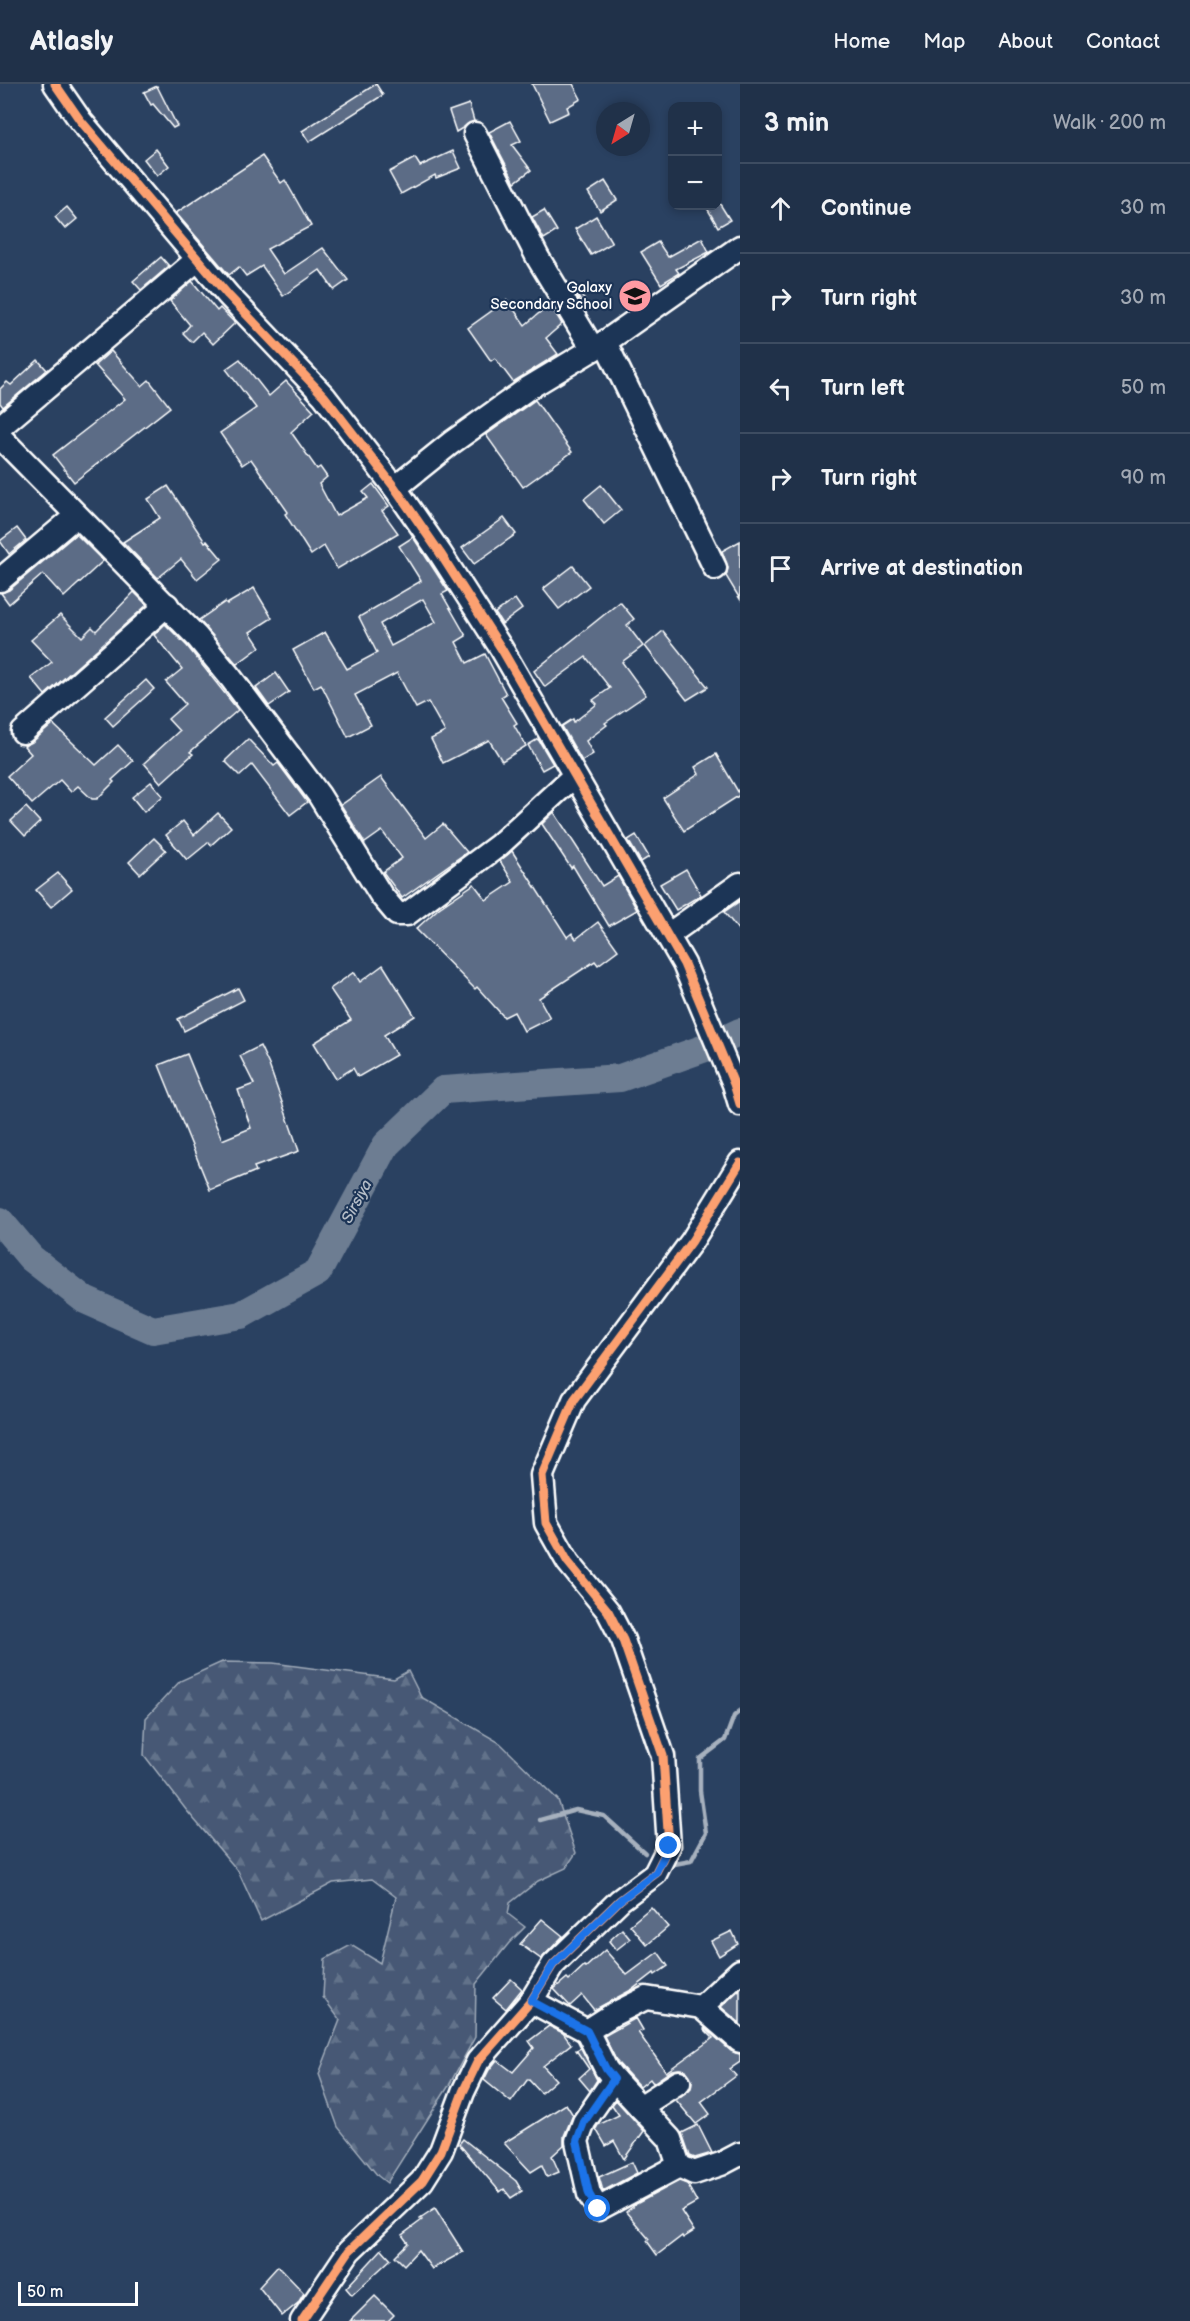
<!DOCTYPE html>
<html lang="en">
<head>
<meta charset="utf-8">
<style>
	:root { --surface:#203149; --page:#283950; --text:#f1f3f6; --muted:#a2a9b4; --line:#3d4c61 }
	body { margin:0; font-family:"Balsamiq Sans",sans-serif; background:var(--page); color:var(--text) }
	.controls { position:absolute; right:18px; top:18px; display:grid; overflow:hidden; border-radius:12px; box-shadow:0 3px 9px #0003 }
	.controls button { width:54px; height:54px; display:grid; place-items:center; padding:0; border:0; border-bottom:2px solid var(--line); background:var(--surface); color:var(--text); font:30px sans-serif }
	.compass { position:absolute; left:596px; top:18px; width:54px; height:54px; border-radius:50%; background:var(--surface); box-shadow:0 3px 9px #0003; rotate:217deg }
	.scale { position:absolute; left:18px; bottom:15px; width:120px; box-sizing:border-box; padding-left:6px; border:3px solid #fff; border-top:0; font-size:16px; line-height:21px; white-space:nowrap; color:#fff; -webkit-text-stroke:4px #1d3557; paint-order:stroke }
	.stop { position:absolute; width:18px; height:18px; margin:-14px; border:4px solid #1a73e8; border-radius:50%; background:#fff }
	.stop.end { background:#1a73e8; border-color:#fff; box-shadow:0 2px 6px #0008 }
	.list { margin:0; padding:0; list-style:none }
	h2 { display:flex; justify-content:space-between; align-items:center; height:78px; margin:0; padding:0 24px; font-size:26px }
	h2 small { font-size:20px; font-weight:400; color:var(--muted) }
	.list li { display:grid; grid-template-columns:39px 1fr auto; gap:18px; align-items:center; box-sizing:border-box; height:90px; padding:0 24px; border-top:2px solid var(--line) }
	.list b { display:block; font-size:22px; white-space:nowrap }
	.list em { font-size:20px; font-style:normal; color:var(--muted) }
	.icon { flex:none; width:33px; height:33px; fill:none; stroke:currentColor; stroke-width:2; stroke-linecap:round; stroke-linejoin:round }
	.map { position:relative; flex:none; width:740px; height:2237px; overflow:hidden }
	header { display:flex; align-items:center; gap:36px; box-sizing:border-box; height:84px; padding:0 30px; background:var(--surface); border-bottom:2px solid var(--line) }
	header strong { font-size:28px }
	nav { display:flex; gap:33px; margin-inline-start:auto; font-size:21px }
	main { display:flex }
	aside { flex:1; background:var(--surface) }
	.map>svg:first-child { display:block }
</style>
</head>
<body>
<header>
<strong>Atlasly</strong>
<nav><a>Home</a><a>Map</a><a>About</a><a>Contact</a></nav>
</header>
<main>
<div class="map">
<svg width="740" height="2237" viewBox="0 0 740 2237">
	<defs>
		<pattern id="forest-firs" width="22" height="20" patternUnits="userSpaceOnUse" patternTransform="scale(1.5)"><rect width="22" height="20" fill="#465975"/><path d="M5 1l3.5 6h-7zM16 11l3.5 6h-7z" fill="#62728a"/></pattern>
	</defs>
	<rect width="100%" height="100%" fill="#2a4161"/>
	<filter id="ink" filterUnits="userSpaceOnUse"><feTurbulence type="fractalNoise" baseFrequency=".0167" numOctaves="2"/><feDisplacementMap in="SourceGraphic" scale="12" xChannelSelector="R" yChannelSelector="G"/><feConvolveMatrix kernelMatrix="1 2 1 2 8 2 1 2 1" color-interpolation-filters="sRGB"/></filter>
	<g filter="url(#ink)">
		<polygon fill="url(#forest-firs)" stroke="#a2acba" stroke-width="1.5" points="222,1578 273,1579 394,1595 408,1587 421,1613 500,1659 558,1716 576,1769 566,1784 538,1797 510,1819 508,1830 525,1843 509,1859 476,1900 475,1953 448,2003 387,2099 378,2092 338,2043 319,1990 340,1936 323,1913 325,1875 351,1861 380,1879 396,1813 372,1795 333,1799 261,1837 238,1787 187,1727 144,1671 146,1634 180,1597"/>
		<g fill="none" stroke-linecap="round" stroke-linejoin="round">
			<g stroke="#a7b1be" stroke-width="4.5">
				<polyline points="540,1736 576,1726 604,1732 645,1769"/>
				<polyline points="669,1781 691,1777 706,1749 700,1707 700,1675 725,1656 734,1632 740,1627"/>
			</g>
			<polyline stroke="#6d7d92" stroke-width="28" points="0,1137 31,1174 85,1216 153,1246 241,1231 318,1188 386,1061 443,1006 620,994 708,963 740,948"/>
		</g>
		<g fill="#5b6c86" stroke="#fff" stroke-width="1.5" fill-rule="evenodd">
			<polygon points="376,0 383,11 309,58 302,47"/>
			<polygon points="532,0 573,0 581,15 567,23 569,28 550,37"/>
			<polygon points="157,2 177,42 173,44 153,20 151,21 144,8"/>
			<polygon points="469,20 474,37 456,48 449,27"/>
			<polygon points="510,37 521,57 512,61 531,86 515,98 489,48"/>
			<polygon points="156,65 169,82 157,92 144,75"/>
			<polygon points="453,67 461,84 436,94 435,91 401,110 389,88 415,74 420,82"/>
			<polygon points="262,72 281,99 285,96 311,142 267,165 284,190 323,164 348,196 334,206 320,186 283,212 262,182 246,192 239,183 229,191 176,129"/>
			<polygon points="605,97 617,116 600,127 588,108"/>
			<polygon points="718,117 730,136 718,143 707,124 717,122"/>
			<polygon points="67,123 77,135 65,145 55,133"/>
			<polygon points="544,126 557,147 544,155 532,133"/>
			<polygon points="596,132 612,159 591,171 575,145"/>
			<polygon points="702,154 709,168 676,185 679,189 661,200 641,168 658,158 668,173"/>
			<polygon points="161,173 169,182 141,206 133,197"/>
			<polygon points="192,197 217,227 220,224 235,239 213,260 202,248 192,258 183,249 190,241 170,217"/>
			<polygon points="574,201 588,221 584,223 572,203"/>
			<polygon points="507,216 525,241 550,220 562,240 546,254 558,270 513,298 495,274 491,277 468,244"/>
			<polygon points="111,267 142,302 149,296 170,323 74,398 53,371 125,315 95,281"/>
			<polygon points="240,275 269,312 286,297 314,327 291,348 317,385 320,383 327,393 319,400 336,432 368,414 363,408 373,400 389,422 382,427 398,449 337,485 324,462 311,471 285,430 288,428 251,375 242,381 220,349 256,324 226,285"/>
			<polygon points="38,276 47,286 3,323 0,319 0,305 7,298 11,301"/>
			<polygon points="535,316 572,368 523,403 486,351"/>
			<polygon points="601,401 621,426 604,440 584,415"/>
			<polygon points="168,402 205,458 207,457 222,475 197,495 181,475 158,494 123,458 160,434 148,415"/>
			<polygon points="504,434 516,450 474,480 462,464"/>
			<polygon points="17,444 26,456 9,470 0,457"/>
			<polygon points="76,450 103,477 64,513 43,490 9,520 1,509 9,506"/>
			<path d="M413,453l35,54 -6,3 24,42 -10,6 11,21 18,-9 21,40 -5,3 16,26 -3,2 12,21 -24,15 -13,-21 -46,23 -12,-24 14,-7 -17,-30 -12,6 -19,-35 -42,22 16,30 -23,12 -27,-53 -7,4 -21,-38 32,-18 22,37 30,-16 -18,-36 62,-36 -22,-35zM423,515l13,23 -45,24 -11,-22z"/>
			<polygon points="740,457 740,515 726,492 728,484 722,467"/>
			<polygon points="573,482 589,502 559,525 543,505"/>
			<polygon points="254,504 272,534 250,548 260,563 237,580 199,536 225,518 227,520"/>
			<polygon points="134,508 147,521 45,611 31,594 52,578 31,556 60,531 82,553 92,543 96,547"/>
			<polygon points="515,515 522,525 502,540 495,529"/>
			<polygon points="620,518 634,535 627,541 643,562 622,578 646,611 605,639 607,641 586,657 593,670 582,677 562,642 573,635 574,638 597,620 593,616 610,604 586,573 545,603 534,587"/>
			<polygon points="165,540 187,562 238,626 190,668 193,670 161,699 144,679 179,647 168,635 185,620 166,598 182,585 154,551"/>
			<polygon points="663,547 708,603 687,616 645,562"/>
			<polygon points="276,589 289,608 269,622 256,604"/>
			<polygon points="146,596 154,605 113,642 105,633"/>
			<polygon points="53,640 96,681 118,661 133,677 112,696 114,698 97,715 92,715 78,702 71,708 60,696 32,720 7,692 31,670 24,662 32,658"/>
			<polygon points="248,655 274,682 278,679 307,718 290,731 252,681 240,692 225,677"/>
			<polygon points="538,655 553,680 542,686 528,661"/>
			<polygon points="716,670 740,711 684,747 663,714 699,690 695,683"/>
			<polygon points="381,693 426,754 443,740 467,768 402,814 383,788 402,774 382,747 365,759 341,721"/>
			<polygon points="151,698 163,712 144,728 132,713"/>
			<polygon points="26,723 40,738 25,752 11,737"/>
			<polygon points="554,728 602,802 618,792 637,826 609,842 573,782 571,784 542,740"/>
			<polygon points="218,729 231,743 211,761 209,758 187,776 166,751 183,737 194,751"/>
			<polygon points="636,751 649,773 641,778 628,756"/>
			<polygon points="154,754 166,766 140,790 129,778"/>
			<polygon points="512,767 567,853 572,849 576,855 598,838 618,866 598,881 595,877 539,914 550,934 524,947 514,928 504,933 477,903 475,905 416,845 439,824 474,800 486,816 513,798 500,777"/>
			<polygon points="686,785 701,811 676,826 660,800"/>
			<polygon points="58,789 72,805 51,823 36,806"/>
			<polygon points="740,817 740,848 724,828"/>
			<polygon points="383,881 415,932 384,951 396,971 358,993 353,984 336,995 314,959 351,936 330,905 354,888 360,898"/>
			<polygon points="238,904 244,916 184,947 178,935"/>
			<polygon points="260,962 269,981 299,1067 254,1083 256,1087 210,1106 159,981 187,970 222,1056 251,1044 238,1006 254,1000 240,972"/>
			<polygon points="651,1823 668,1843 647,1861 630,1841"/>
			<polygon points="542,1835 563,1852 541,1875 520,1860"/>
			<polygon points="622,1845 630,1855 616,1866 609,1857"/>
			<polygon points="732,1847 738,1860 719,1872 711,1857"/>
			<polygon points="605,1866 627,1891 658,1868 668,1882 655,1891 654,1889 633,1905 594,1926 582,1911 570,1922 554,1905 567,1894 569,1896 584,1882 586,1883"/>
			<polygon points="511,1895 522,1905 506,1925 493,1914"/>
			<polygon points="740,1905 740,1939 721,1923"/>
			<polygon points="636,1934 643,1946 638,1948 666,1988 713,1954 704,1945 705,1944 731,1967 740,1970 740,1978 730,1985 736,1992 701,2018 710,2030 696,2040 676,2016 691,2004 692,1997 686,1986 679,1985 672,1986 653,1999 650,1995 640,2003 617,1978 604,1952"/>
			<polygon points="549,1942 563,1949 571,1960 543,1982 556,1996 541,2009 528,1995 511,2018 484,1996 489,1986 497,1976 513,1988 534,1964 529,1957"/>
			<polygon points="581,1964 597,1996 590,2007 579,1994 589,1985 576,1966"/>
			<polygon points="616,2016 644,2047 624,2075 614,2057 606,2062 596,2045 598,2041 619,2031 612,2021"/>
			<polygon points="566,2020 573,2031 564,2052 564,2061 552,2072 559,2088 547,2093 542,2081 531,2088 504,2059"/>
			<polygon points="698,2041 712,2069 695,2074 690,2072 682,2049"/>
			<polygon points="463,2055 516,2097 522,2107 511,2114 504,2105 500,2108 459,2060"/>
			<polygon points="632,2078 637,2089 603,2107 599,2093"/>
			<polygon points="679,2097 687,2100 697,2118 681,2127 694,2147 683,2154 682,2152 657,2171 647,2157 649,2155 626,2128 636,2120"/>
			<polygon points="435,2124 463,2168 432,2185 418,2166 404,2181 395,2172 408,2159 402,2151 422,2136 420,2134"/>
			<polygon points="382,2165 391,2175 352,2211 346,2204"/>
			<polygon points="278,2182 304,2209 298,2219 282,2232 259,2203"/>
			<polygon points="375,2212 394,2231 388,2237 350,2237"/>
		</g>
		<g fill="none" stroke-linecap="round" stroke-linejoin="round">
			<g stroke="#fff" stroke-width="27">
				<g id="minor">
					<polyline points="55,0 80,36 228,211 324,312 395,404 440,469 501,564 684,880 734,1000 740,1020"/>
					<polyline points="475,50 538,174 593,265"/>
					<polyline points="605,258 715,484"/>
					<polyline points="0,343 198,175"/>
					<polyline points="0,353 197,553 231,594 319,711 381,811 397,830 407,830 499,761 574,692"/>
					<polyline points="395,404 451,359 527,305 605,258 740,163"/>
					<polyline points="0,496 76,432"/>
					<polyline points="23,648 167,521"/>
					<polyline points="668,851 740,800"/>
					<polyline points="531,1917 587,1947 612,1931 646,1914 701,1923 740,1887"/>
					<polyline points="701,1923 740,1957"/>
					<polyline points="587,1947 606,1985 614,1995 670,2055 679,2082 694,2089 721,2080 740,2070"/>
					<polyline points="614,1995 584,2038 577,2057 589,2110 598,2125 679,2082"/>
					<polyline points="640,2023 679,1998"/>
					<polyline points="302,2237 349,2167 422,2097 441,2067 463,2008 478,1977 531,1917 553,1881 620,1816 655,1790 669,1762 663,1672 623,1556 608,1527 568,1478 546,1439 542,1391 574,1316 692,1157 740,1079"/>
				</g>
			</g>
			<use href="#minor" stroke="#1d3557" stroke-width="22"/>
			<g stroke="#1d3557" stroke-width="13">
				<g id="cycleway">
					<polyline points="55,0 80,36 228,211 324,312 395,404 440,469 501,564 684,880 734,1000 740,1020"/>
					<polyline points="302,2237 349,2167 422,2097 441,2067 463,2008 478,1977 531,1917 553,1881 620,1816 655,1790 669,1762 663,1672 623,1556 608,1527 568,1478 546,1439 542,1391 574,1316 692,1157 740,1079"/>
				</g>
			</g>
			<use href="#cycleway" stroke="#fca06f" stroke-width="9"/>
		</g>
	</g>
	<g fill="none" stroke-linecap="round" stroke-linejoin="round" filter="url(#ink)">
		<polyline stroke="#1a73e8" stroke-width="8" points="598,2125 589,2110 577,2057 584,2038 614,1995 606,1985 587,1947 531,1917 553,1881 620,1816 655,1790 669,1762"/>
	</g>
	<defs>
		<g id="school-disc" transform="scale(1.725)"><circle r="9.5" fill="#ff9aa2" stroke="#1d3557"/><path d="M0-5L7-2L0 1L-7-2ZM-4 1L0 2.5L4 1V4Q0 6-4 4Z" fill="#111"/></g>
	</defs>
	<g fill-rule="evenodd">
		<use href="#school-disc" x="635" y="212"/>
	</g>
	<g text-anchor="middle" stroke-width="4.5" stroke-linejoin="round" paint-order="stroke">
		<g font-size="15" fill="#fff" stroke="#1d3557" text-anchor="end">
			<text x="612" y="208">Galaxy<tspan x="612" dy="17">Secondary School</tspan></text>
		</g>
		<g font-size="16" font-style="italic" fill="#b6bec8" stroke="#1d3557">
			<text transform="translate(356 1117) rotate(-62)" y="6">Sirsiya</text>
		</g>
	</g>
</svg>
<div class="controls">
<button>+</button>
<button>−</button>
</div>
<svg class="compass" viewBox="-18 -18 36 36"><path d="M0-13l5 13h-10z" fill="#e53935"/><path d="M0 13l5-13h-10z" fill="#a2a9b4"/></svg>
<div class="scale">50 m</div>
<div class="stop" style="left:598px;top:2125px"></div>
<div class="stop end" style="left:669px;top:1762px"></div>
</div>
<aside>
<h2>3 min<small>Walk · 200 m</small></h2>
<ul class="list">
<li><svg class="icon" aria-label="ahead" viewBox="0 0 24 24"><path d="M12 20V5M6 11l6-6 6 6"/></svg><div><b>Continue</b></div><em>30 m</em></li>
<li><svg class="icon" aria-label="right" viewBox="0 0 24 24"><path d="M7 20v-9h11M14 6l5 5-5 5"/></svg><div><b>Turn right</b></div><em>30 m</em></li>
<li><svg class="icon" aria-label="left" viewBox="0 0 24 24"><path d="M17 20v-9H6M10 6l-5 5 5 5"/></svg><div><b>Turn left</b></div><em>50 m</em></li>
<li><svg class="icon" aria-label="right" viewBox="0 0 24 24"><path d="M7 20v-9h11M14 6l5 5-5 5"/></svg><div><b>Turn right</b></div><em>90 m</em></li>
<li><svg class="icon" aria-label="arrive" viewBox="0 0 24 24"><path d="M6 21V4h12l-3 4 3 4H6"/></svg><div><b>Arrive at destination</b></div></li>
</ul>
</aside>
</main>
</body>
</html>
